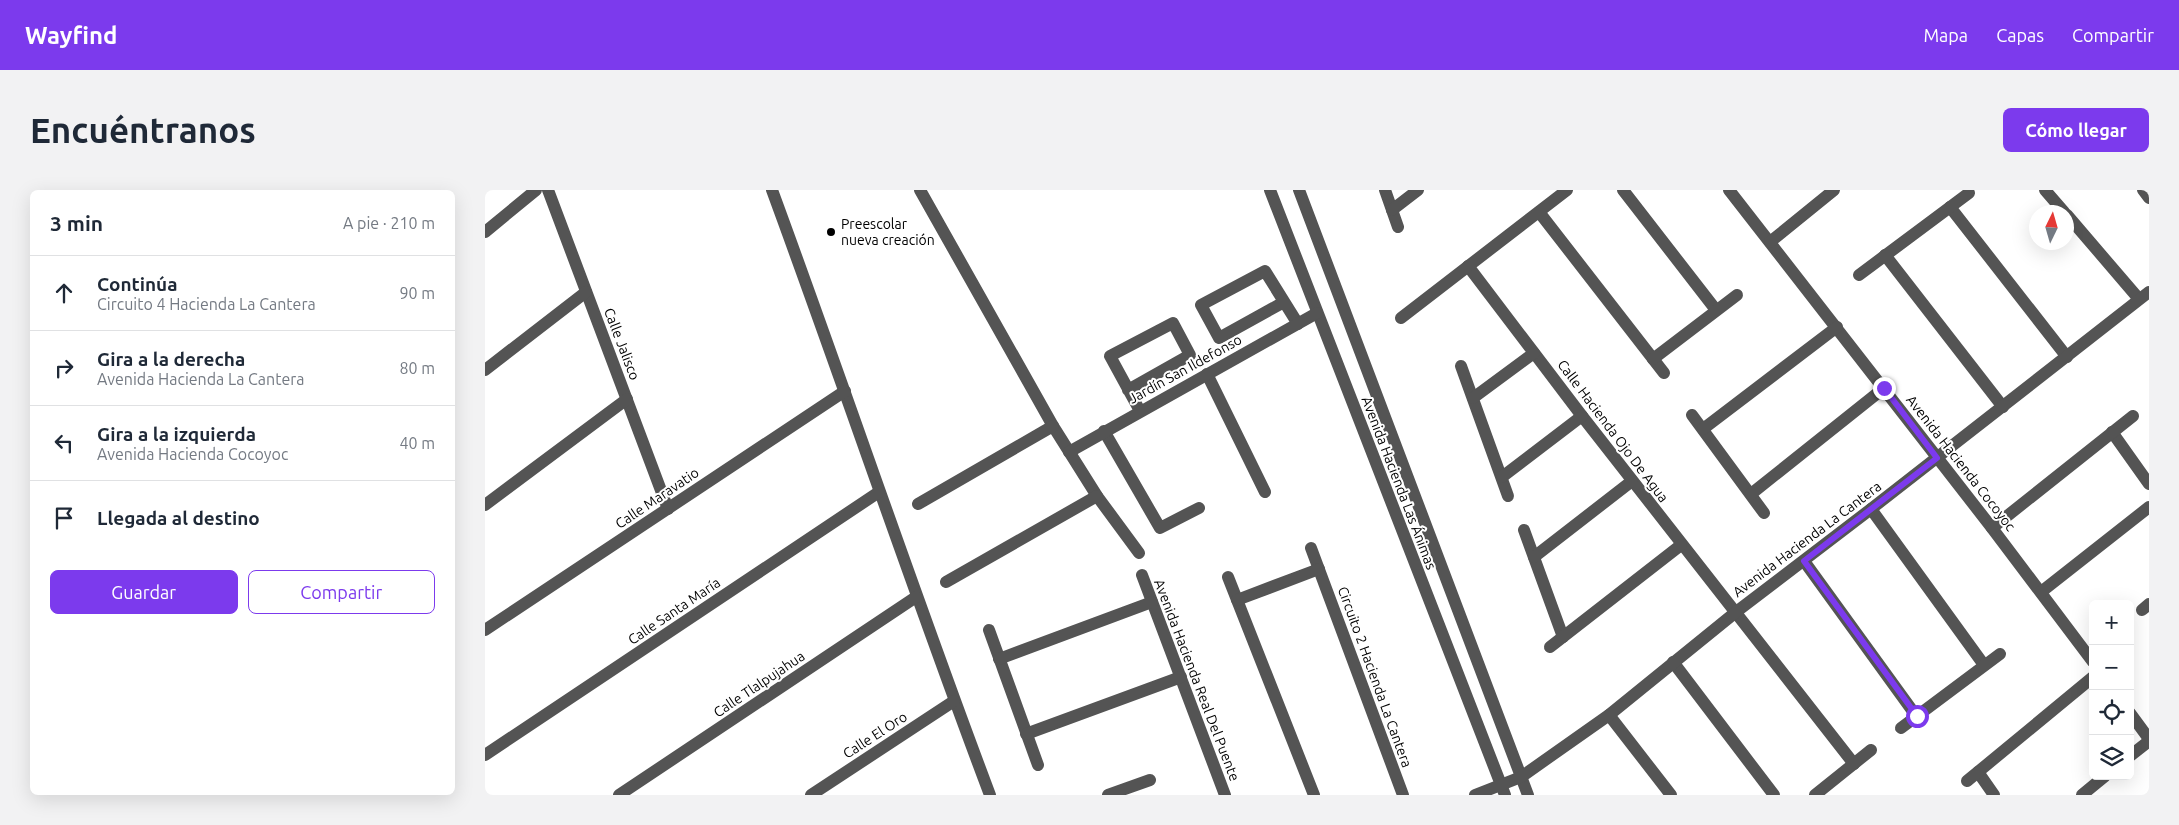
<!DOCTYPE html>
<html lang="es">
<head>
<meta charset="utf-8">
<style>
	:root { --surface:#fff; --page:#f2f2f3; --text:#1f2937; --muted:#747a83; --line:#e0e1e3; --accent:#7c3aed }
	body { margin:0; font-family:Ubuntu,sans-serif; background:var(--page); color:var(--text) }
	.controls { position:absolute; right:15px; bottom:15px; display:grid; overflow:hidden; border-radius:8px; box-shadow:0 5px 20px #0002 }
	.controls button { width:45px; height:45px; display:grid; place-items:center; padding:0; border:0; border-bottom:1px solid var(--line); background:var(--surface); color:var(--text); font:25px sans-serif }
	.compass { position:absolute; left:1544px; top:15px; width:45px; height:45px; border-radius:50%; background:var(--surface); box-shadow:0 5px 20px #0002; rotate:5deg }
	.stop { position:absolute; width:15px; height:15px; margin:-11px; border:4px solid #7c3aed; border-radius:50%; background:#fff }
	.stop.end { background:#7c3aed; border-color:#fff; box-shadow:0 1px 5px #0008 }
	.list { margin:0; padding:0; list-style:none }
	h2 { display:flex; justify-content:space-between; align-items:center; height:65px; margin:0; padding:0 20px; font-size:21px }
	h2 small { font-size:16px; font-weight:400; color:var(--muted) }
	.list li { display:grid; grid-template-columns:32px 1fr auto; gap:15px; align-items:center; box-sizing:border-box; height:75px; padding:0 20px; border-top:1px solid var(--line) }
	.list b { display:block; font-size:19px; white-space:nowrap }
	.list p { margin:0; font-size:16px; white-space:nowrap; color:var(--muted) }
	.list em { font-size:16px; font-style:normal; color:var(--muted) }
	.actions { display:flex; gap:10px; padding:15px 20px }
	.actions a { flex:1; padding:11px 0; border:1px solid var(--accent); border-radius:8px; text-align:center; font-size:18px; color:var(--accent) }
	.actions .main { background:var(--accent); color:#fff }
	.icon { flex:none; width:28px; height:28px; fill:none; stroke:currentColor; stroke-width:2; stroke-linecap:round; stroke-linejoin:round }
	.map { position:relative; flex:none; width:1664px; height:605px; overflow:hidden; border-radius:8px }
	header { display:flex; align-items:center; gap:30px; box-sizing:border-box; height:70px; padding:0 25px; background:var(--accent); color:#fff }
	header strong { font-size:24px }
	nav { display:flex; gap:28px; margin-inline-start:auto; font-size:18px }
	.intro { display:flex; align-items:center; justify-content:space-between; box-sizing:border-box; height:120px; padding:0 30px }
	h1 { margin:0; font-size:35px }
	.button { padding:12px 22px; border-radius:8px; background:var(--accent); color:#fff; font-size:18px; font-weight:700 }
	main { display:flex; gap:30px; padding:0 30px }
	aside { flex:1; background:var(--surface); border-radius:8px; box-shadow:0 5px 20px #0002 }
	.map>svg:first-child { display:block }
</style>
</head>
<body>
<header>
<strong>Wayfind</strong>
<nav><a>Mapa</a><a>Capas</a><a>Compartir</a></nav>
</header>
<div class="intro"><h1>Encuéntranos</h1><a class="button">Cómo llegar</a></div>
<main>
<aside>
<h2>3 min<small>A pie · 210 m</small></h2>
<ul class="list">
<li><svg class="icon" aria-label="ahead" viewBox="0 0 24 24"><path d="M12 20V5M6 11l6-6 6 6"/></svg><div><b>Continúa</b><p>Circuito 4 Hacienda La Cantera</p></div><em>90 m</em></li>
<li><svg class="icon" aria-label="right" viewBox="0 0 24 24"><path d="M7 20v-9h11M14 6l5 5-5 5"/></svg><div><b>Gira a la derecha</b><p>Avenida Hacienda La Cantera</p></div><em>80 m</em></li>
<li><svg class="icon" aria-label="left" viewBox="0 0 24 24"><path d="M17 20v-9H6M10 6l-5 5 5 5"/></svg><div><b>Gira a la izquierda</b><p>Avenida Hacienda Cocoyoc</p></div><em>40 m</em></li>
<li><svg class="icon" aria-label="arrive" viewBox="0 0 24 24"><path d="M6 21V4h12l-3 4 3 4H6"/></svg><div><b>Llegada al destino</b></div></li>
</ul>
<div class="actions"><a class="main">Guardar</a><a>Compartir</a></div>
</aside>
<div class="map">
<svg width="1664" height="605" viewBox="0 0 1664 605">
	<rect width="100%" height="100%" fill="#fff"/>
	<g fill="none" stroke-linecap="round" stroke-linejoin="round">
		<g stroke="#545454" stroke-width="12">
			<polyline points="63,0 183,319"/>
			<path d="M287,0c74,201 142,404 218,605"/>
			<polyline points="435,0 568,236 612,306 654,363"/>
			<polyline points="785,0 1020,605"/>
			<polyline points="814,0 1043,605"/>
			<polyline points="900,0 913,37"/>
			<polyline points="1138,0 1231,120"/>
			<polyline points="1244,0 1507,338 1608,472"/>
			<polyline points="1560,0 1579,22"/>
			<polyline points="1658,0 1664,8"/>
			<polyline points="1465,17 1582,167"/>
			<polyline points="907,20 933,0"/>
			<polyline points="1054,22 1179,183"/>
			<polyline points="1582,25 1654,109"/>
			<polyline points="0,42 51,0"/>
			<polyline points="1285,52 1349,0"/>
			<polyline points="1400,65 1518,217"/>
			<polyline points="983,76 1097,226 1369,574"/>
			<polyline points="1374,85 1484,3"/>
			<polyline points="799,112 734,148 716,115 780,81 813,134"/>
			<polyline points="916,128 1082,0"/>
			<polyline points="1168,169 1252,105"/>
			<polyline points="976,176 1023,306"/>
			<polyline points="0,180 101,102"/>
			<polyline points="722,184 780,302"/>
			<polyline points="643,200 705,165 688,133 625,166 655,221"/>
			<polyline points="988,208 1049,163"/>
			<polyline points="1207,225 1279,323"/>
			<polyline points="1218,239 1352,137"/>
			<polyline points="619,241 675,338 714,318"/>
			<polyline points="1627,242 1664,294"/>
			<polyline points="584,262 832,123"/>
			<polyline points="1017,287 1097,226"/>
			<polyline points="1266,304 1399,198"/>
			<polyline points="433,314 568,236"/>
			<polyline points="0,315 142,209"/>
			<polyline points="1386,319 1499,475"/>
			<polyline points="1507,338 1648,226"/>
			<polyline points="1039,340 1078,447"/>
			<polyline points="826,358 918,605"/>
			<polyline points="1049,367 1147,291"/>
			<polyline points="1319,371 1432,527"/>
			<polyline points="657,385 740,605"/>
			<polyline points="743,387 829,605"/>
			<polyline points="461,392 612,306"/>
			<polyline points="1556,402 1664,317"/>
			<polyline points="752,410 834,379"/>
			<polyline points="1657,420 1664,414"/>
			<polyline points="0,440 360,201"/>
			<polyline points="504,440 553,575"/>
			<polyline points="1065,457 1196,355"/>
			<polyline points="514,469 667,412"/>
			<polyline points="1188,472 1289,605"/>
			<polyline points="1645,523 1664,549"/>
			<polyline points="1124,525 1186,605"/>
			<polyline points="1416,538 1515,464"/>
			<polyline points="541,544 696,487"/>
			<polyline points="0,565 394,302"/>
			<polyline points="1645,566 1664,551"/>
			<polyline points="1493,582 1509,605"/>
			<polyline points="1482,591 1608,487"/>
			<polyline points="134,605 431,407"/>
			<polyline points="326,605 469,511"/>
			<polyline points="623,605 665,590"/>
			<polyline points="990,605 1036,587 1124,525 1251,422 1386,319 1664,102"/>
			<polyline points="1330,605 1386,560"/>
			<polyline points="1597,605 1620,586"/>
		</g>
	</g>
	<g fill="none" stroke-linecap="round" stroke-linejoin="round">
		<polyline stroke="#7c3aed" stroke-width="6" points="1399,198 1452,268 1319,371 1432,526"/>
	</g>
	<circle fill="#000" stroke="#fff" stroke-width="2" cx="346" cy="42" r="5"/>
	<g text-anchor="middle" stroke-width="4" stroke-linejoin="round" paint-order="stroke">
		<g font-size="14" fill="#000" stroke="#fff" text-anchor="start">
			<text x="356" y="39">Preescolar<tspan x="356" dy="16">nueva creación</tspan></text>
		</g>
		<g font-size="14" fill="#000" stroke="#fff">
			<text transform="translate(137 154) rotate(69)" y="5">Calle Jalisco</text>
			<text transform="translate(700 179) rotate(-29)" y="5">Jardín San Ildefonso</text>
			<text transform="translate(1128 241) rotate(53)" y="5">Calle Hacienda Ojo De Agua</text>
			<text transform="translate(1476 273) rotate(52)" y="5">Avenida Hacienda Cocoyoc</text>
			<text transform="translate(914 293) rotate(69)" y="5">Avenida Hacienda Las Ánimas</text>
			<text transform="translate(172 308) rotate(-34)" y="5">Calle Maravatio</text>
			<text transform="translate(1322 349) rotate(-37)" y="5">Avenida Hacienda La Cantera</text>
			<text transform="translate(189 421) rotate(-34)" y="5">Calle Santa María</text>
			<text transform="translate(890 487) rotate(70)" y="5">Circuito 2 Hacienda La Cantera</text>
			<text transform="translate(712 490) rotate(69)" y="5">Avenida Hacienda Real Del Puente</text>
			<text transform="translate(274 494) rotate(-34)" y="5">Calle Tlalpujahua</text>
			<text transform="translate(390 545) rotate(-33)" y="5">Calle El Oro</text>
		</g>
	</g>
</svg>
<div class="controls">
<button>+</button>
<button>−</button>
<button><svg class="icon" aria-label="locate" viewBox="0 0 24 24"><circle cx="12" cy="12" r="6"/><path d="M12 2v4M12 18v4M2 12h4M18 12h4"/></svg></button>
<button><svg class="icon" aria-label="layers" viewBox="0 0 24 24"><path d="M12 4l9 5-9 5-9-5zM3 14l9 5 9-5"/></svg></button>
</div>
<svg class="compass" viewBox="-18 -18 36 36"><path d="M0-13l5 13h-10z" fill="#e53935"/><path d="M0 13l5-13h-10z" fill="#747a83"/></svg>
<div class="stop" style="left:1432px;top:526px"></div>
<div class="stop end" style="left:1399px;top:198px"></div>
</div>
</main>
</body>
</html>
